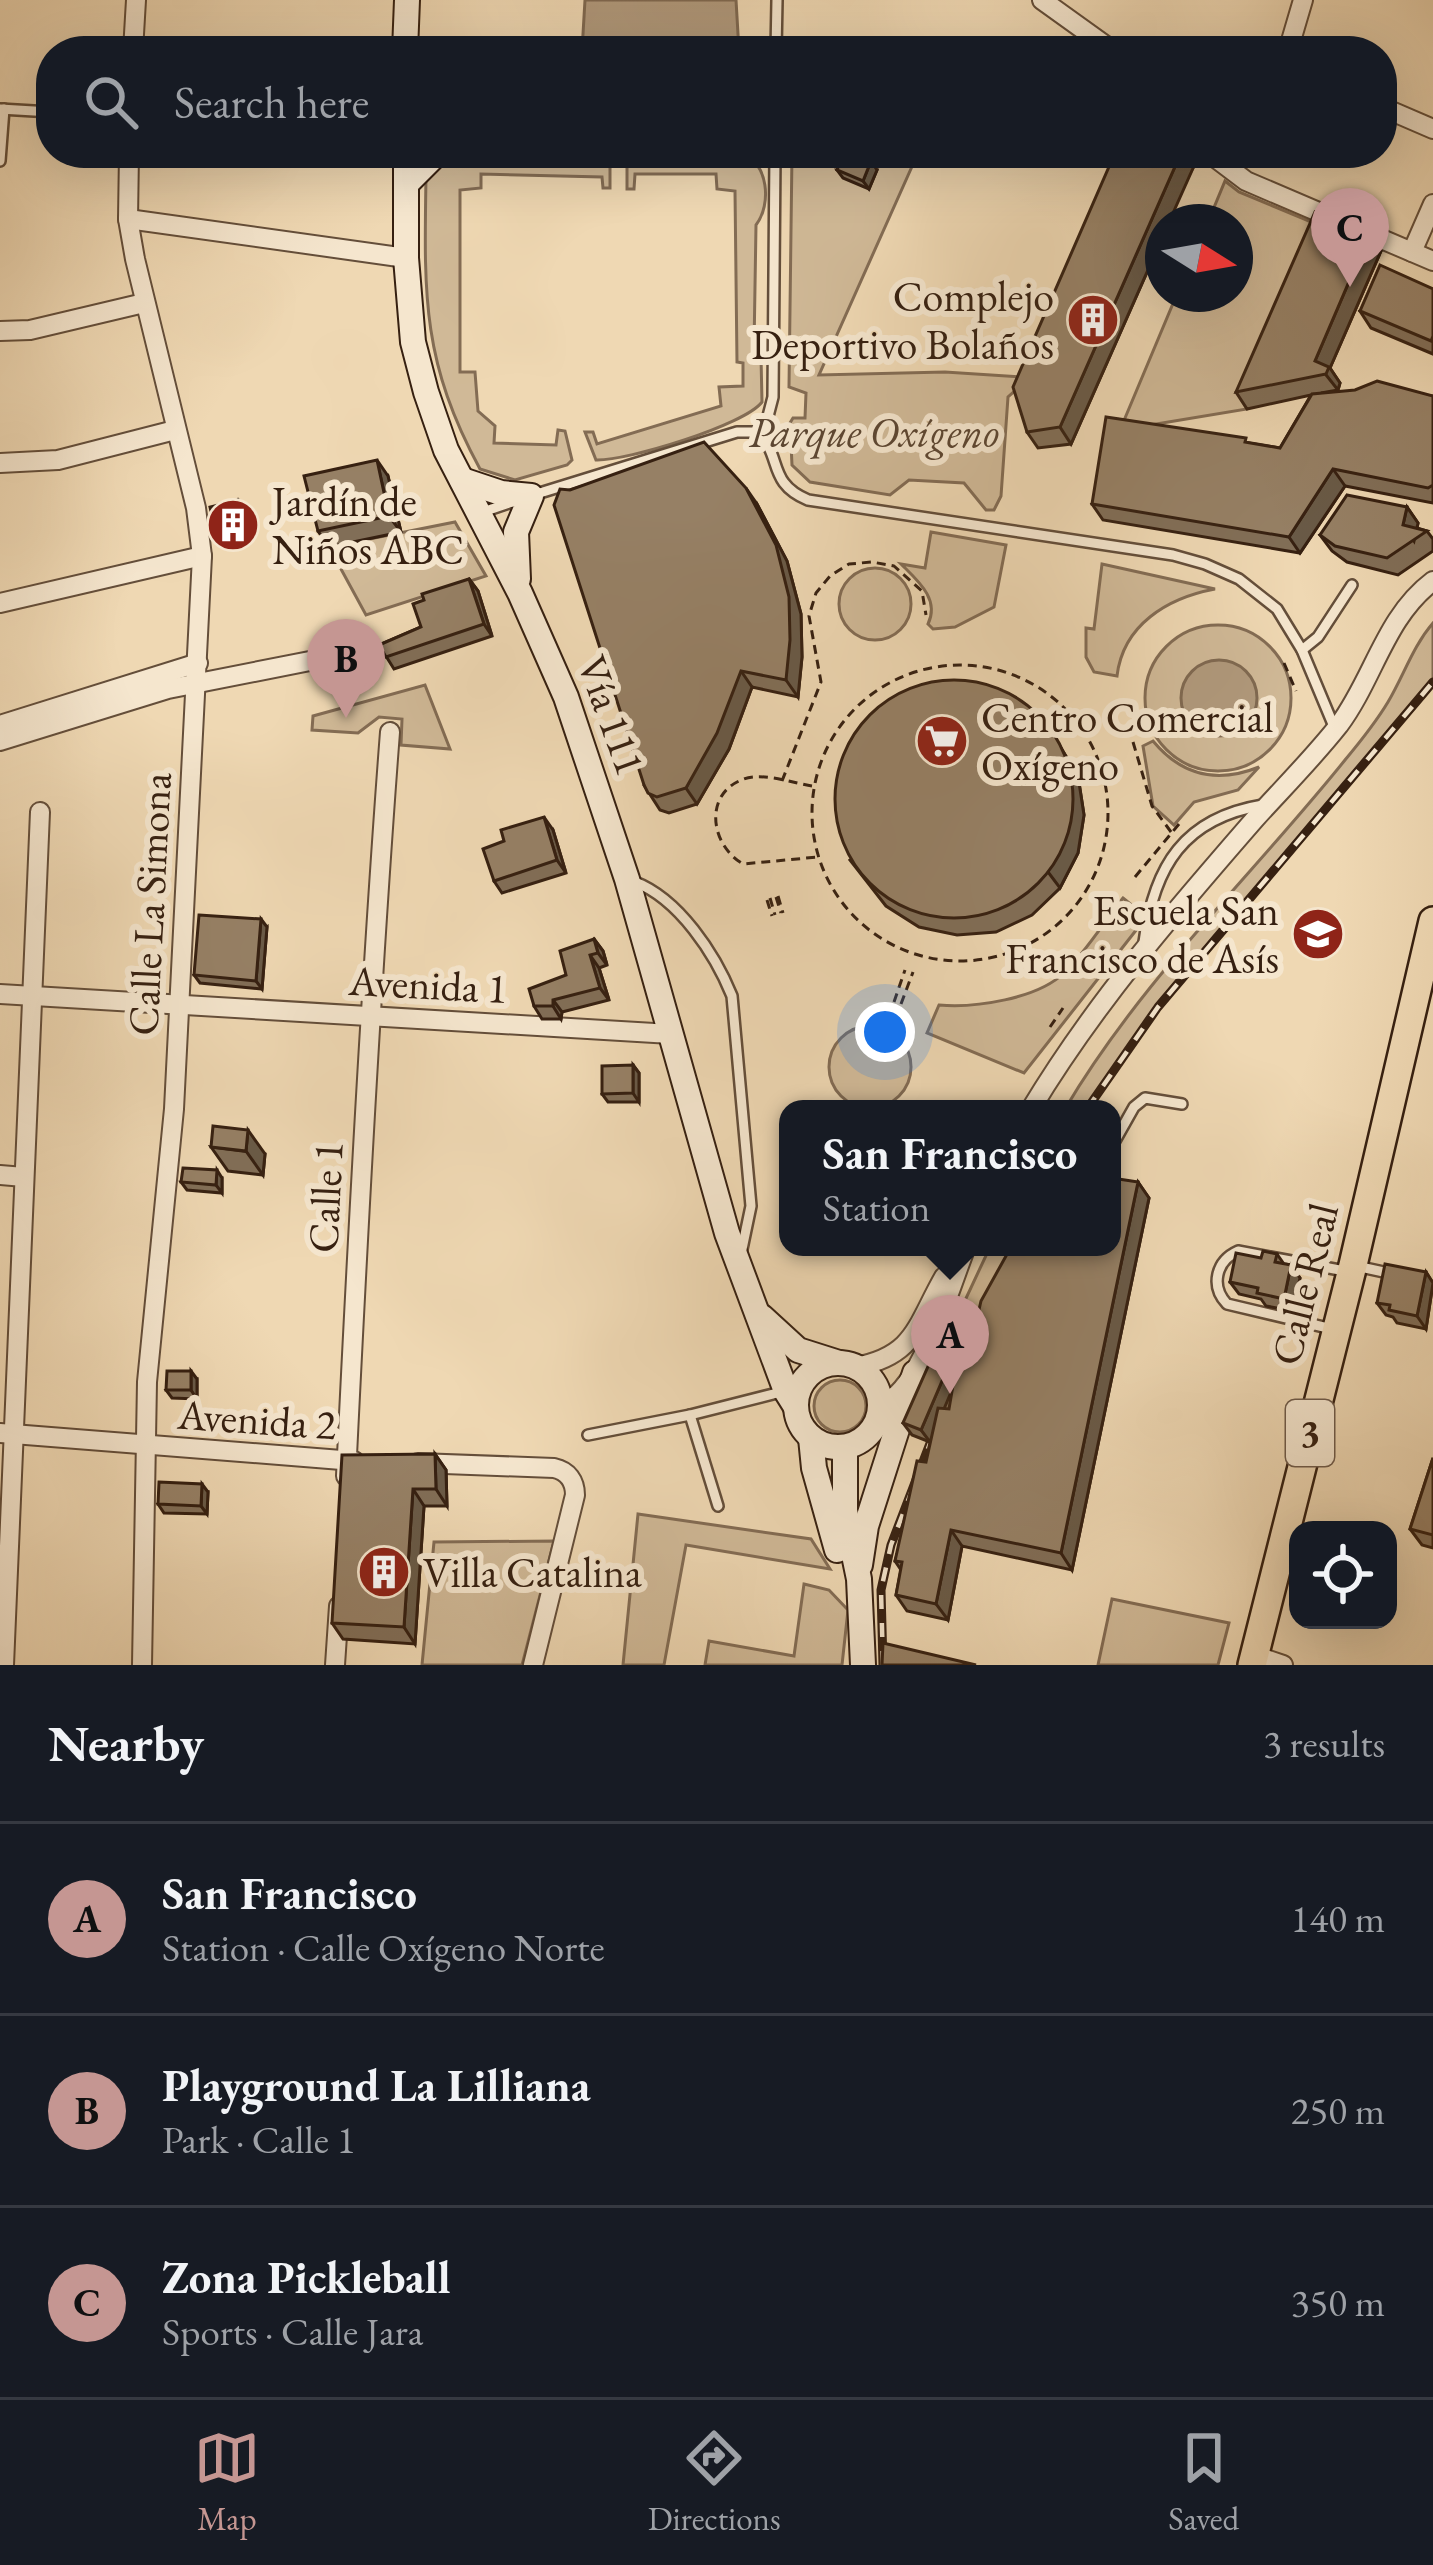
<!DOCTYPE html>
<html lang="en">
<head>
<meta charset="utf-8">
<style>
	:root { --surface:#171b24; --page:#242831; --text:#f1f3f6; --muted:#9ea1a6; --line:#363941; --accent:#c59692 }
	body { margin:0; font-family:"EB Garamond",serif; background:var(--page); color:var(--text) }
	.controls { position:absolute; right:36px; bottom:36px; display:grid; overflow:hidden; border-radius:24px; box-shadow:0 12px 48px #0002 }
	.controls button { width:108px; height:108px; display:grid; place-items:center; padding:0; border:0; border-bottom:3px solid var(--line); background:var(--surface); color:var(--text); font:60px sans-serif }
	.compass { position:absolute; left:1145px; top:204px; width:108px; height:108px; border-radius:50%; background:var(--surface); box-shadow:0 12px 48px #0002; rotate:101deg }
	.you { position:absolute; left:885px; top:1032px; width:42px; height:42px; margin:-30px; border:9px solid #fff; border-radius:50%; background:#1a73e8; box-shadow:0 0 0 18px #1a73e833 }
	.badge { display:grid; place-items:center; width:78px; height:78px; border-radius:50%; background:var(--accent); color:#111; font-size:39px; font-weight:700 }
	.pin { position:absolute; translate:-50% -99px; filter:drop-shadow(0 3px 6px #0008) }
	.pin::after { content:''; position:absolute; top:63px; width:42px; height:36px; background:inherit; clip-path:polygon(0 0,100% 0,50% 100%) }
	.popup { position:absolute; left:779px; top:1100px; width:342px; height:156px; box-sizing:border-box; display:grid; place-content:center; border-radius:24px; background:var(--surface); filter:drop-shadow(0 3px 9px #0005); font-size:39px; white-space:nowrap; color:var(--muted) }
	.popup b { font-size:45px; color:var(--text) }
	.popup::after { content:''; position:absolute; left:50%; top:100%; margin-left:-24px; border:24px solid transparent; border-top-color:var(--surface) }
	.list { margin:0; padding:0; list-style:none }
	h2 { display:flex; justify-content:space-between; align-items:center; height:156px; margin:0; padding:0 48px; font-size:51px }
	h2 small { font-size:39px; font-weight:400; color:var(--muted) }
	.list li { display:grid; grid-template-columns:78px 1fr auto; gap:36px; align-items:center; box-sizing:border-box; height:192px; padding:0 48px; border-top:3px solid var(--line) }
	.list b { display:block; font-size:45px; white-space:nowrap }
	.list p { margin:0; font-size:39px; white-space:nowrap; color:var(--muted) }
	.list em { font-size:39px; font-style:normal; color:var(--muted) }
	.icon { flex:none; width:66px; height:66px; fill:none; stroke:currentColor; stroke-width:2; stroke-linecap:round; stroke-linejoin:round }
	.map { position:relative; flex:none; width:1433px; height:1665px; overflow:hidden }
	.search { position:absolute; background:var(--surface); box-shadow:0 12px 48px #0002; left:36px; right:36px; top:36px; height:132px; display:flex; align-items:center; gap:30px; box-sizing:border-box; padding:0 42px; border-radius:48px; color:var(--muted); font-size:45px }
	.sheet { height:732px; background:var(--surface) }
	nav { display:flex; justify-content:space-around; align-items:center; box-sizing:border-box; height:168px; border-top:3px solid var(--line); background:var(--surface); font-size:33px; color:var(--muted) }
	nav a { display:grid; justify-items:center; gap:6px }
	nav .on { color:var(--accent) }
	.map>svg:first-child { display:block }
</style>
</head>
<body>
<div class="map">
<svg width="1433" height="1665" viewBox="0 0 1433 1665">
	<rect width="100%" height="100%" fill="#efd8b3"/>
	<filter id="stains"><feTurbulence type="fractalNoise" baseFrequency=".00167" numOctaves="4"/><feColorMatrix values="0 0 0 0 .2 0 0 0 0 .09 0 0 0 0 .02 0 0 0 .5 -.17"/></filter>
	<radialGradient id="worn" r=".72"><stop offset=".6" stop-color="#630" stop-opacity="0"/><stop offset="1" stop-color="#630" stop-opacity=".3"/></radialGradient>
	<g fill="#d0b997" stroke="#836c54" stroke-width="3">
		<path d="M457,153h145l8,6v29h-7l-1,-11 -121,-3v14l-21,2v182h15l3,39 17,15 -1,17 62,2 2,-15 7,1 7,29 -5,5 -52,15 -35,-11c-58,-107 -56,-173 -54,-292l19,-22z"/>
		<path d="M633,153l110,1c25,9 29,50 13,71l-2,123 7,9 1,45c-17,23 -135,59 -166,58l-11,-28h8l4,12 124,-38 -2,-19 24,-1v-23l-6,-1 -2,-171 -18,-2 -1,-15h-81l-1,15h-7v-27z"/>
		<polygon points="792,153 918,153 819,375 945,372 1021,377 1019,387 1008,397 1001,496 994,510 986,510 964,483 909,480 890,495 810,482 792,465 790,423 793,418 805,418 806,393 789,387"/>
		<polygon points="1225,181 1239,192 1326,228 1247,409 1120,430 1177,294 1235,294 1235,222 1208,222"/>
		<polygon points="455,522 486,576 366,615 329,547"/>
		<path d="M931,532l75,13 -12,62 -39,20 -22,2 -5,-5c12,-25 -10,-43 -27,-60l24,4z"/>
		<path d="M1102,564l113,25c-48,9 -92,36 -98,87l-23,-4 -8,-15v-29l8,1z"/>
		<circle cx="875" cy="604" r="36"/>
		<path d="M1433,623v57l-274,327 -72,102h-22c76,-129 187,-233 280,-349 15,-18 31,-38 43,-58 16,-27 25,-56 45,-79z"/>
		<circle cx="1218" cy="698" r="73"/>
		<polygon points="425,685 450,749 401,745 402,719 379,717 358,733 312,730 313,716"/>
		<path d="M1153,741c29,35 64,43 106,26l-21,23 -44,12 -20,23 -21,-19 -10,-60z"/>
		<path d="M1123,898l10,8 4,23 -113,144 -97,-40 12,-28c36,3 98,-6 125,-32 22,-21 40,-51 59,-75z"/>
		<circle cx="870" cy="1067" r="41"/>
		<polygon points="990,1247 1012,1247 971,1345 955,1338 961,1309"/>
		<circle cx="840" cy="1406" r="26"/>
		<polygon points="638,1514 811,1539 830,1569 686,1545 664,1665 623,1665"/>
		<polygon points="554,1541 522,1665 422,1665 434,1542"/>
		<polygon points="804,1584 829,1590 848,1610 842,1665 705,1665 709,1641 794,1656"/>
		<polygon points="1112,1599 1229,1623 1218,1665 1098,1665"/>
	</g>
	<g fill="#b0997c" stroke="#7f6951" stroke-width="3">
		<polygon points="585,0 736,0 739,51 582,51"/>
		<circle cx="1219" cy="698" r="38"/>
	</g>
	<g fill="none" stroke-linecap="round" stroke-linejoin="round">
		<g stroke="#644e3a" stroke-width="14">
			<g id="service">
				<polyline points="776,51 777,0"/>
				<polyline points="0,109 51,112"/>
				<polyline points="0,161 4,109"/>
				<polyline points="756,432 767,420 773,397 775,153"/>
				<path d="M530,496l207,-64h19c28,22 9,50 52,68l365,55 32,9 34,15 38,30 25,41 33,79"/>
				<polyline points="480,513 515,501"/>
				<polyline points="1302,650 1318,637 1352,585"/>
				<path d="M635,882c44,17 80,72 97,114l19,210 -9,43"/>
				<path d="M1144,942c10,-76 40,-124 119,-137"/>
				<polyline points="1112,1146 1134,1107 1145,1098 1182,1104"/>
				<polyline points="1356,1266 1393,1274"/>
				<path d="M1332,1329l-105,-25c-17,-18 -11,-43 11,-53l107,20"/>
				<polyline points="690,1415 718,1506"/>
				<polyline points="588,1435 690,1415 781,1392"/>
			</g>
		</g>
		<g stroke="#644e3a" stroke-width="22">
			<g id="minor">
				<polyline points="1042,0 1113,51"/>
				<polyline points="133,51 136,0"/>
				<polyline points="1288,51 1303,0"/>
				<polyline points="1382,107 1433,129"/>
				<polyline points="129,153 128,219 135,259 196,508 202,556 174,1109 147,1382 142,1665"/>
				<polyline points="1209,153 1246,181 1433,261"/>
				<polyline points="128,219 406,258"/>
				<polyline points="1412,252 1433,204"/>
				<polyline points="0,331 30,330 144,303"/>
				<polyline points="0,463 58,460 175,430"/>
				<polyline points="0,603 202,556"/>
				<polyline points="0,725 198,663"/>
				<polyline points="0,741 168,689 320,659"/>
				<polyline points="0,994 671,1034"/>
				<path d="M1031,1109c63,-105 143,-197 223,-289 28,-31 59,-62 85,-95 35,-47 46,-108 94,-144"/>
				<polyline points="0,1175 24,1177"/>
				<path d="M855,1367c60,-11 61,-41 89,-90"/>
				<path d="M880,1403c38,-3 72,-122 86,-156"/>
				<polyline points="0,1433 354,1461"/>
				<path d="M418,1463l136,5c14,3 21,13 21,27l-42,170"/>
				<path d="M346,1476c12,-248 25,-496 44,-744"/>
				<polyline points="1254,1655 1283,1665"/>
				<polyline points="4,1665 40,812"/>
				<polyline points="335,1665 339,1606"/>
			</g>
		</g>
		<g stroke="#362011" stroke-width="28">
			<g id="secondary">
				<polyline points="405,51 407,0"/>
				<polyline points="406,153 406,258 413,342 426,392 446,450 520,593 566,697 627,879 727,1233 786,1391 796,1407"/>
				<polyline points="406,184 437,153"/>
				<polyline points="462,480 501,493 531,496 516,532 518,579"/>
				<polyline points="762,1317 798,1350 839,1363"/>
				<circle cx="838" cy="1405" r="42"/>
				<polyline points="811,1438 814,1468 837,1550"/>
				<polyline points="845,1447 845,1511 859,1579 863,1665"/>
				<polyline points="860,1565 866,1526 915,1373"/>
			</g>
		</g>
		<g stroke="#362011" stroke-width="32">
			<polyline id="primary" points="1252,1665 1353,1265 1433,921"/>
		</g>
		<g stroke="#362011" stroke-width="3" stroke-dasharray="9 6" stroke-linecap="butt">
			<polyline points="1284,663 1296,691"/>
			<circle cx="960" cy="813" r="148"/>
			<polyline points="1133,742 1152,806 1174,836"/>
			<polyline points="782,781 821,682 809,616 816,593 830,576 849,564 872,562 894,566 922,591 926,615"/>
			<path d="M812,786c-19,-3 -49,-14 -68,-7 -41,14 -34,66 -1,85l75,-7"/>
			<polyline points="1135,877 1179,824"/>
			<polyline points="778,896 783,913"/>
			<polyline points="776,897 781,913"/>
			<polyline points="770,898 775,915"/>
			<polyline points="767,900 772,916"/>
			<polyline points="894,1002 905,970"/>
			<polyline points="901,1004 913,972"/>
			<polyline points="1050,1027 1063,1008"/>
		</g>
		<use href="#service" stroke="#f5e6ce" stroke-width="9"/>
		<use href="#minor" stroke="#f5e6ce" stroke-width="18"/>
		<use href="#secondary" stroke="#f5e6ce" stroke-width="24"/>
		<use href="#primary" stroke="#efd8b3" stroke-width="27"/>
		<g stroke="#362011" stroke-width="9">
			<g id="rail">
				<polyline points="1087,1109 1158,1007 1433,682"/>
				<polyline points="883,1665 881,1590 891,1545 942,1412"/>
			</g>
		</g>
		<use href="#rail" stroke="#f5e6ce" stroke-width="4.5" stroke-dasharray="14" stroke-linecap="butt"/>
	</g>
	<g fill="#816e57" stroke="#362011" stroke-width="3">
		<polygon points="1194,166 1163,222 1163,236 1071,444 1038,448 1027,432"/>
		<polygon points="837,170 877,170 869,189 843,178"/>
		<polygon points="1369,235 1381,251 1330,368 1340,383 1338,390 1321,393 1433,396 1433,503 1345,486 1300,553 1103,520 1092,504 1249,443 1280,448 1311,395 1247,409 1236,392"/>
		<polygon points="1433,289 1433,354 1371,328 1360,311"/>
		<polygon points="388,476 401,532 329,547 318,531"/>
		<polygon points="238,500 243,508 250,534 222,541 216,533"/>
		<polygon points="757,504 787,561 801,614 802,657 798,697 752,687 729,749 697,804 669,813 660,810 644,785"/>
		<polygon points="1407,507 1418,523 1417,528 1427,531 1433,539 1433,551 1398,575 1347,562 1332,551 1320,535"/>
		<polygon points="469,579 478,591 492,636 394,669 379,645 421,627 424,600"/>
		<polygon points="1047,725 1078,776 1084,815 1078,853 1060,888 1032,915 996,932 957,935 919,927 886,906 850,860"/>
		<polygon points="553,830 566,873 502,893 494,881"/>
		<polygon points="267,927 262,989 200,983 194,975"/>
		<polygon points="594,939 603,951 607,965 599,968 609,1000 562,1012 561,1019 542,1019 534,1006 566,975"/>
		<polygon points="633,1065 639,1073 639,1102 608,1102 602,1094"/>
		<polygon points="211,1147 265,1154 263,1175 228,1171"/>
		<polygon points="222,1178 222,1193 187,1190 181,1182"/>
		<polygon points="1138,1182 1149,1198 1072,1570 962,1546 948,1620 907,1611 896,1595 901,1570 895,1561 926,1462 930,1442 912,1435 903,1423 963,1332 971,1344"/>
		<polygon points="1277,1254 1284,1264 1291,1265 1300,1278 1293,1311 1266,1306 1261,1299 1239,1294 1230,1282 1261,1258"/>
		<polygon points="1426,1272 1433,1283 1426,1329 1397,1323 1393,1317 1386,1315 1377,1303"/>
		<polygon points="197,1379 197,1399 172,1398 166,1390"/>
		<polygon points="435,1454 446,1470 447,1506 424,1506 415,1644 343,1639 332,1623"/>
		<polygon points="1433,1458 1433,1548 1422,1545 1410,1529"/>
		<polygon points="208,1492 207,1514 164,1513 158,1504"/>
	</g>
	<g fill="#695a47" stroke="#362011" stroke-width="3">
		<polygon points="1181,153 1185,153 1194,166 1169,222 1163,222 1163,236 1071,444 1060,427"/>
		<polygon points="871,161 877,170 869,189 863,181"/>
		<polygon points="1369,235 1381,251 1330,368 1340,383 1338,390 1315,361"/>
		<polygon points="377,460 388,476 401,532 389,516"/>
		<polygon points="1333,469 1345,486 1300,553 1289,537"/>
		<polygon points="746,488 757,504 787,561 801,614 802,657 798,697 786,680"/>
		<polygon points="238,500 243,508 250,534 244,526"/>
		<polygon points="1407,507 1418,523 1414,541 1403,525"/>
		<polygon points="469,579 478,591 492,636 484,624"/>
		<polygon points="741,671 752,687 729,749 697,804 686,788"/>
		<polygon points="1047,725 1078,776 1084,815 1078,853 1060,888 1048,872"/>
		<polygon points="544,817 553,830 566,873 557,860"/>
		<polygon points="261,919 267,927 262,989 256,981"/>
		<polygon points="594,939 603,951 607,965 598,953"/>
		<polygon points="590,955 599,968 609,1000 600,988"/>
		<polygon points="553,1000 562,1012 561,1019 553,1006"/>
		<polygon points="633,1065 639,1073 639,1102 633,1093"/>
		<polygon points="248,1130 265,1154 263,1175 246,1151"/>
		<polygon points="217,1170 222,1178 222,1193 216,1185"/>
		<polygon points="1138,1182 1149,1198 1072,1570 1061,1553"/>
		<polygon points="1291,1265 1300,1278 1293,1311 1284,1299"/>
		<polygon points="1426,1272 1433,1283 1426,1329 1417,1316"/>
		<polygon points="963,1332 971,1345 930,1442 921,1430"/>
		<polygon points="191,1371 197,1379 197,1399 191,1390"/>
		<polygon points="435,1454 446,1470 447,1506 436,1489"/>
		<polygon points="202,1484 208,1492 207,1514 201,1506"/>
		<polygon points="413,1489 424,1506 415,1644 404,1627"/>
		<polygon points="951,1530 962,1546 948,1620 936,1604"/>
	</g>
	<g fill="#968065" stroke="#362011" stroke-width="3">
		<polygon points="844,153 852,153 871,161 863,181 837,170"/>
		<polygon points="1115,153 1181,153 1060,427 1027,432 1013,387"/>
		<polygon points="1315,212 1369,235 1315,361 1329,367 1326,374 1236,392"/>
		<polygon points="1380,265 1433,289 1433,336 1431,341 1360,311"/>
		<polygon points="1377,381 1433,396 1433,485 1428,488 1333,469 1289,537 1092,504 1106,417 1246,438 1245,442 1280,448 1312,394 1355,390"/>
		<polygon points="704,442 746,488 776,545 789,597 790,640 786,680 741,671 717,733 686,788 657,797 648,793 644,785 554,505 560,489 570,490"/>
		<polygon points="377,460 389,516 318,531 304,476"/>
		<polygon points="1347,495 1407,507 1403,525 1427,531 1387,558 1335,546 1320,535"/>
		<polygon points="238,500 244,526 216,533 210,507"/>
		<polygon points="469,579 484,624 386,657 379,645 421,627 413,604 424,600 422,594"/>
		<circle cx="954" cy="799" r="119"/>
		<polygon points="544,817 557,860 494,881 483,849 504,841 501,830"/>
		<polygon points="199,915 261,919 256,981 194,975"/>
		<polygon points="594,939 598,953 590,955 600,988 553,1000 553,1006 534,1006 529,989 566,975 560,951"/>
		<polygon points="633,1065 633,1093 602,1094 602,1066"/>
		<polygon points="213,1126 248,1130 246,1151 211,1147"/>
		<polygon points="183,1168 217,1170 216,1185 181,1182"/>
		<polygon points="1112,1178 1138,1182 1061,1553 951,1530 936,1604 896,1595 902,1562 895,1561 917,1461 926,1462 938,1408 949,1409 958,1356 968,1357 981,1301 1011,1247 1112,1247"/>
		<polygon points="1263,1251 1277,1254 1275,1262 1291,1265 1284,1299 1257,1293 1258,1288 1230,1282 1236,1253 1261,1258"/>
		<polygon points="1385,1264 1426,1272 1417,1316 1389,1310 1390,1305 1377,1303"/>
		<polygon points="946,1326 963,1332 921,1430 903,1423"/>
		<polygon points="167,1371 191,1371 191,1390 166,1390"/>
		<polygon points="435,1454 436,1489 413,1489 404,1627 332,1623 342,1455"/>
		<polygon points="1433,1458 1433,1535 1410,1529"/>
		<polygon points="159,1482 202,1484 201,1506 158,1504"/>
		<polygon points="883,1643 976,1665 882,1665"/>
	</g>
	<defs>
		<g id="building-disc" transform="scale(2.7)"><circle r="9.5" fill="#8f2418" stroke="#f5e6ce"/><path d="M-4-6H4V6H1V3H-1V6H-4ZM-2.5-4.3h1.7v1.8h-1.7ZM.8-4.3h1.7v1.8H.8ZM-2.5-1h1.7V.8h-1.7ZM.8-1h1.7V.8H.8Z" fill="#fff"/></g>
		<g id="supermarket-disc" transform="scale(2.7)"><circle r="9.5" fill="#8f2418" stroke="#f5e6ce"/><path d="M-6-5.5h2.5l.6 2H6L4.5 2H-2.5L-4.4-4H-6ZM-1.5 3.2a1.3 1.3 0 1 0 .1 0ZM3 3.2a1.3 1.3 0 1 0 .1 0Z" fill="#fff"/></g>
		<g id="school-disc" transform="scale(2.7)"><circle r="9.5" fill="#8f2418" stroke="#f5e6ce"/><path d="M0-5L7-2L0 1L-7-2ZM-4 1L0 2.5L4 1V4Q0 6-4 4Z" fill="#fff"/></g>
	</defs>
	<g fill-rule="evenodd">
		<use href="#building-disc" x="1093" y="320"/>
		<use href="#building-disc" x="233" y="525"/>
		<use href="#supermarket-disc" x="942" y="741"/>
		<use href="#school-disc" x="1318" y="934"/>
		<use href="#building-disc" x="384" y="1572"/>
	</g>
	<g text-anchor="middle" stroke-width="12" stroke-linejoin="round" paint-order="stroke">
		<rect fill="#f5e6ce" stroke="#6f5b4a" stroke-width="3" x="1286" y="1400" width="48" height="66" rx="9"/>
		<g font-size="39" font-weight="bold" fill="#362011">
			<text x="1310" y="1447">3</text>
		</g>
		<g font-size="42" fill="#362011" stroke="#f5e6ce" text-anchor="start">
			<text x="1054" y="311" text-anchor="end">Complejo<tspan x="1054" dy="48">Deportivo Bolaños</tspan></text>
			<text x="272" y="516">Jardín de<tspan x="272" dy="48">Niños ABC</tspan></text>
			<text x="981" y="732">Centro Comercial<tspan x="981" dy="48">Oxígeno</tspan></text>
			<text x="1279" y="925" text-anchor="end">Escuela San<tspan x="1279" dy="48">Francisco de Asís</tspan></text>
			<text x="423" y="1587">Villa Catalina</text>
		</g>
		<g font-size="42" font-style="italic" fill="#5c4632" stroke="#f5e6ce">
			<text x="874" y="447">Parque Oxígeno</text>
		</g>
		<g font-size="42" fill="#362011" stroke="#f5e6ce">
			<text transform="translate(612 715) rotate(70)" y="15">Vía 111</text>
			<text transform="translate(149 904) rotate(-87)" y="15">Calle La Simona</text>
			<text transform="translate(428 984) rotate(3)" y="15">Avenida 1</text>
			<text transform="translate(325 1197) rotate(-87)" y="15">Calle 1</text>
			<text transform="translate(1304 1284) rotate(-76)" y="15">Calle Real</text>
			<text transform="translate(257 1419) rotate(4)" y="15">Avenida 2</text>
		</g>
	</g>
	<rect width="100%" height="100%" filter="url(#stains)"/>
	<rect width="100%" height="100%" fill="url(#worn)"/>
</svg>
<div class="controls">
<button><svg class="icon" aria-label="locate" viewBox="0 0 24 24"><circle cx="12" cy="12" r="6"/><path d="M12 2v4M12 18v4M2 12h4M18 12h4"/></svg></button>
</div>
<svg class="compass" viewBox="-18 -18 36 36"><path d="M0-13l5 13h-10z" fill="#e53935"/><path d="M0 13l5-13h-10z" fill="#9ea1a6"/></svg>
<div class="you"></div>
<div class="pin badge" style="left:950px;top:1394px">A</div>
<div class="popup"><b>San Francisco</b>Station</div>
<div class="pin badge" style="left:346px;top:718px">B</div>
<div class="pin badge" style="left:1350px;top:287px">C</div>
<div class="search"><svg class="icon" aria-label="search" viewBox="0 0 24 24"><circle cx="10" cy="10" r="6"/><path d="M15 15l6 6"/></svg>Search here</div>
</div>
<section class="sheet">
<h2>Nearby<small>3 results</small></h2>
<ul class="list">
<li><span class="badge">A</span><div><b>San Francisco</b><p>Station · Calle Oxígeno Norte</p></div><em>140 m</em></li>
<li><span class="badge">B</span><div><b>Playground La Lilliana</b><p>Park · Calle 1</p></div><em>250 m</em></li>
<li><span class="badge">C</span><div><b>Zona Pickleball</b><p>Sports · Calle Jara</p></div><em>350 m</em></li>
</ul>
</section>
<nav>
<a class="on"><svg class="icon" aria-label="map" viewBox="0 0 24 24"><path d="M3 6l6-2 6 2 6-2v14l-6 2-6-2-6 2zM9 4v14M15 6v14"/></svg>Map</a>
<a><svg class="icon" aria-label="directions" viewBox="0 0 24 24"><path d="M12 3l9 9-9 9-9-9zM9 14v-3h6M13 9l2 2-2 2"/></svg>Directions</a>
<a><svg class="icon" aria-label="saved" viewBox="0 0 24 24"><path d="M7 4h10v16l-5-4-5 4z"/></svg>Saved</a>
</nav>
</body>
</html>
